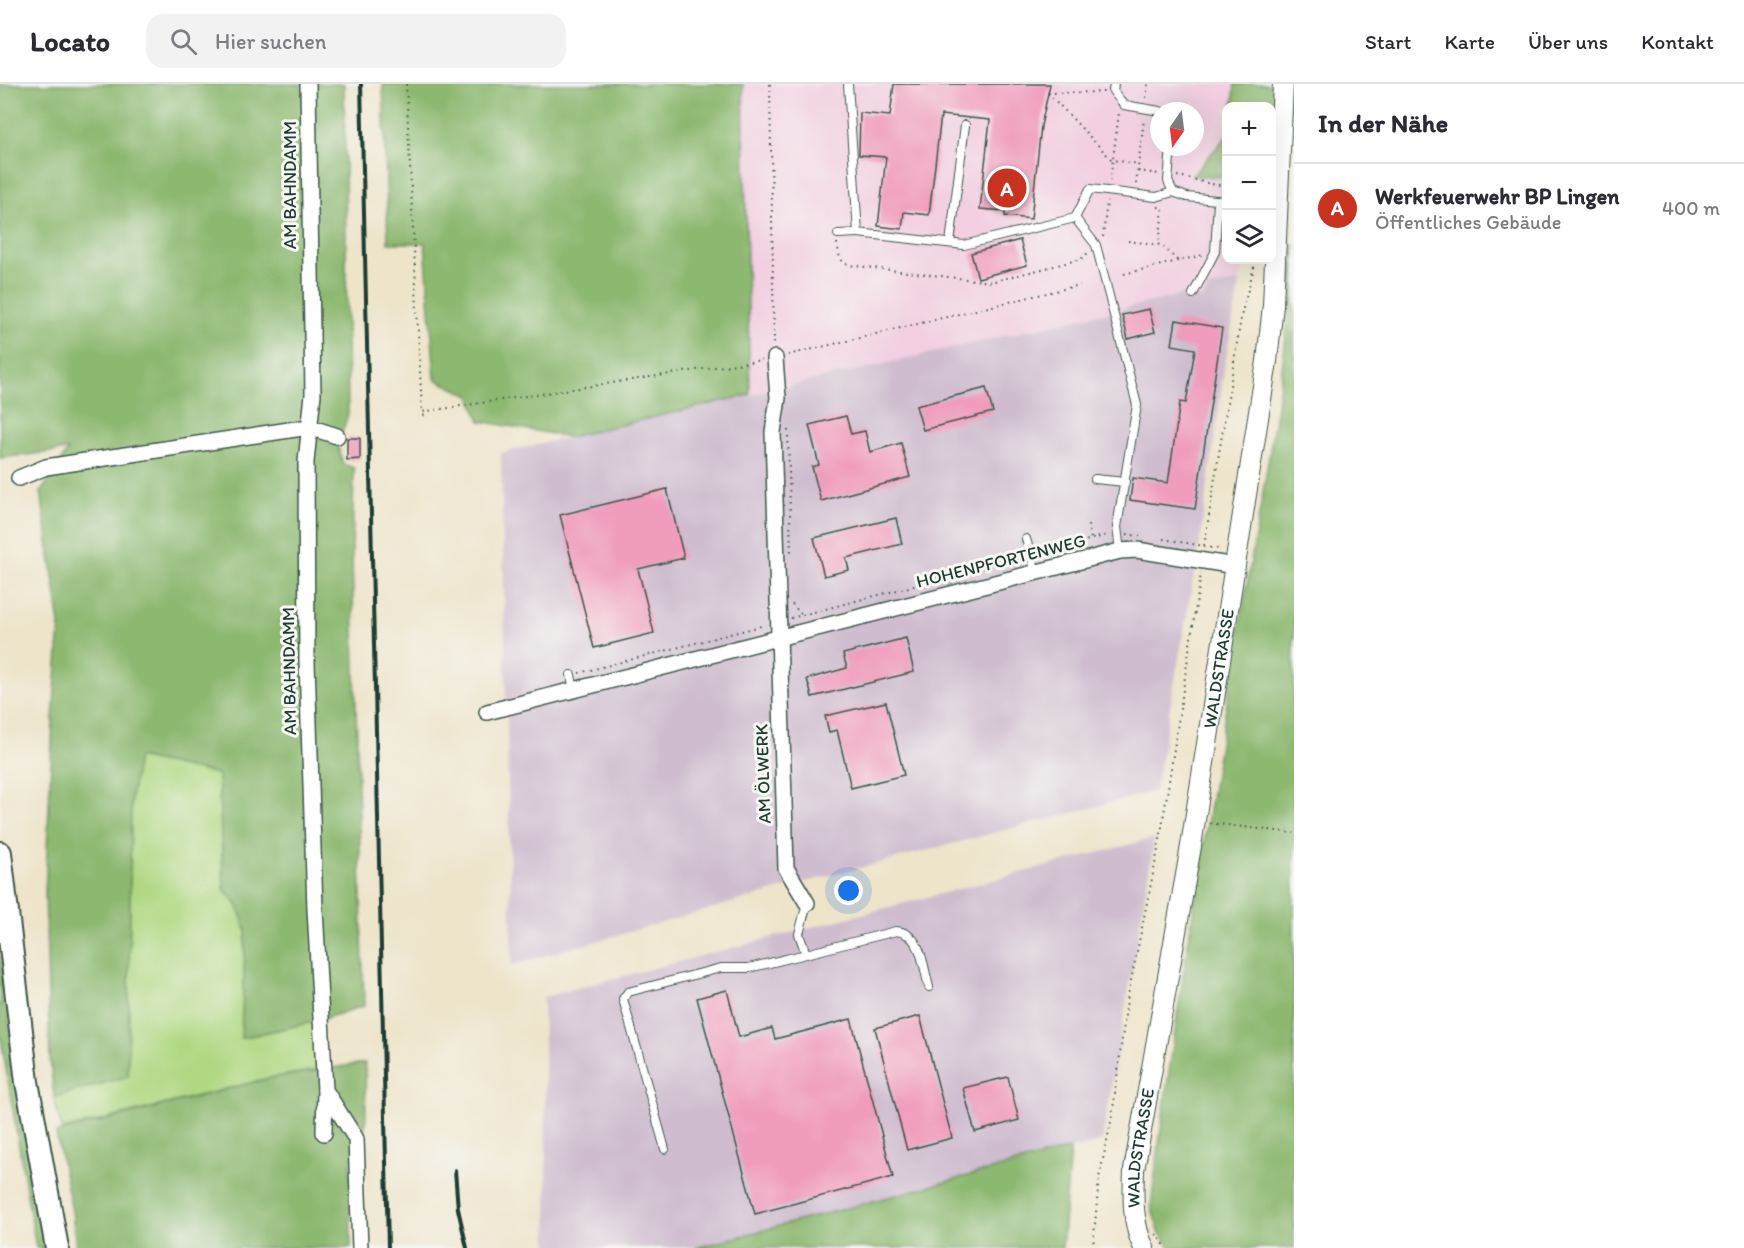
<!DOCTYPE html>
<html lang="de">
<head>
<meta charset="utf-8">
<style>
	:root { --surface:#fff; --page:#f2f2f3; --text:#2b2b33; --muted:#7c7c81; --line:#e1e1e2; --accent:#c8321e }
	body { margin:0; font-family:Itim,sans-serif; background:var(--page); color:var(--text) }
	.controls { position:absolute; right:18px; top:18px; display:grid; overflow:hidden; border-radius:12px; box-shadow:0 6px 24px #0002 }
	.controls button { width:54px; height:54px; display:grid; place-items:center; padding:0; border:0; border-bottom:2px solid var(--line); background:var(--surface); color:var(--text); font:30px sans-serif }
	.compass { position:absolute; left:1150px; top:18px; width:54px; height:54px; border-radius:50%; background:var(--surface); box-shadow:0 6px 24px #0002; rotate:194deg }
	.you { position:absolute; left:849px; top:807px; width:21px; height:21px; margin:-15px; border:4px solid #fff; border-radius:50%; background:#1a73e8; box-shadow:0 0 0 9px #1a73e833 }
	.badge { display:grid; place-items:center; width:39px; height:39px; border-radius:50%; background:var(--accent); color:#fff; font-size:20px; font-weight:700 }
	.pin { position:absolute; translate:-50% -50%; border:3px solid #fff; box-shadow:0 2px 6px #0006 }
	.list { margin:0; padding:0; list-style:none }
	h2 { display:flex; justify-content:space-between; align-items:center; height:78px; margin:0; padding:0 24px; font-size:26px }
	h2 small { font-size:20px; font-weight:400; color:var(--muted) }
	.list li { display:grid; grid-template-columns:39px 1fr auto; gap:18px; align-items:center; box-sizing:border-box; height:90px; padding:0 24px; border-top:2px solid var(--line) }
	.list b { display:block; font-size:22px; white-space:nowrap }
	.list p { margin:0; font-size:20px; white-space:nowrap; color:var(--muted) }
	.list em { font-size:20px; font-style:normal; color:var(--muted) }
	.icon { flex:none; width:33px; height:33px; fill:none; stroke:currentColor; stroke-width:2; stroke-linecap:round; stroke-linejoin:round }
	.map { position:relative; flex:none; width:1294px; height:1164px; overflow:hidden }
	header { display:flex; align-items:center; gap:36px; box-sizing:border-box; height:84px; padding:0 30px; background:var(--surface); border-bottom:2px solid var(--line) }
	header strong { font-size:28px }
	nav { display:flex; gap:33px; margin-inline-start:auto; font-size:21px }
	.search { width:420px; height:54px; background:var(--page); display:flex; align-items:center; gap:15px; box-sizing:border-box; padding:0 21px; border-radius:18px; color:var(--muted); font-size:22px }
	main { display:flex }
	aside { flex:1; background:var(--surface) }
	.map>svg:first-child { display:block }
</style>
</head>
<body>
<header>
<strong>Locato</strong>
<div class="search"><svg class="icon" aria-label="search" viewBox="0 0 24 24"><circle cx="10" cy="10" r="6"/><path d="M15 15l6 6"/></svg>Hier suchen</div>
<nav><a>Start</a><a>Karte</a><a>Über uns</a><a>Kontakt</a></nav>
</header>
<main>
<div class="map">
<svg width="1294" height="1164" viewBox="0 0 1294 1164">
	<rect width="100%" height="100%" fill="#f6f6f2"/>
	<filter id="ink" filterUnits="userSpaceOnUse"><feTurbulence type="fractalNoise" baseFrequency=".0167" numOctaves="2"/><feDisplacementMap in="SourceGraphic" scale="12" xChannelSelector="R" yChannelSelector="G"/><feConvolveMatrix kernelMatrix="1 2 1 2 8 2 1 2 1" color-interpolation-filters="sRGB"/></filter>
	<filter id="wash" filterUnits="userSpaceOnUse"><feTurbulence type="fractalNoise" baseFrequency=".008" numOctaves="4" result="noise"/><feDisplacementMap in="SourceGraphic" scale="24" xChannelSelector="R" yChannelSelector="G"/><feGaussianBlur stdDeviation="1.35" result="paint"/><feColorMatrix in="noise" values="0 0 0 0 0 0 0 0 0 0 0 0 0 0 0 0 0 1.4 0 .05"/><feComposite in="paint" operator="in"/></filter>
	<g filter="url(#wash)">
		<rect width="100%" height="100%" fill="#eee4ca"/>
		<path fill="#f2cfe1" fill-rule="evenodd" d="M743,0h492l-2,22h-7v31l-33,39 33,1v83h19l-5,21 -32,7 -5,11 -14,-6 -439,102zM1159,27h36v36h-36z"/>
		<g fill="#cfbdcf">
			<polygon points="1240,197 1225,279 1200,457 1155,707 806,798 512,881 501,369 1189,209 1203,215 1208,204"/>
			<polygon points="1155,754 1102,1057 696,1164 548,1164 543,913"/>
		</g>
		<polygon fill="#b0d882" stroke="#688a5b" stroke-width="1.5" points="137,673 218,690 224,805 237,820 246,845 241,954 316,937 316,986 270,994 62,1046 54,1013 128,992 131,715"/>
		<g fill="#8cb870" stroke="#567a52" stroke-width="1.5">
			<polygon points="0,0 344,0 348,330 338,363 343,380 354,384 352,472 364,922 316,937 241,954 246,845 237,820 224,805 218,690 138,673 131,715 128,992 54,1013 50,975 45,809 53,634 60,541 41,408 68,366 0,374"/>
			<polygon points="383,0 743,0 750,311 569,353 480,337 470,312 435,295 425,159 388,159"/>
			<polygon points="1235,0 1294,0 1294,29 1272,26 1272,22 1233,22"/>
			<polygon points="1226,53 1226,93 1192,92"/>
			<path d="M1294,160v1004h-123l-12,-16 -8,-26c24,-190 55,-381 87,-570 22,-130 49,-261 56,-392z"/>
			<polygon points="0,863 22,1035 38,1099 49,1164 36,1164 0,949"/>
			<polygon points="365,979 366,1039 350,1084 351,1164 76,1164 72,1127 56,1049 270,994"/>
			<polygon points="1070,1065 1062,1164 696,1164"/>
		</g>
		<g id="blocks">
			<g fill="#f09cbc">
				<polygon points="894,0 1050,0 1041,42 1031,135 1005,132 1005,127 980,125 990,36 941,31 929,131 904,128 902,145 878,142 886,73 859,71 860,29 890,32"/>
				<polygon points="1020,156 1027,181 978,194 971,169"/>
				<polygon points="1149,225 1155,248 1128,255 1122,231"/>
				<polygon points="1176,236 1222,244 1195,425 1130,416 1133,394 1168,399 1180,318 1186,319 1195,265 1172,261"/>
				<polygon points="986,304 993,328 923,346 916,322"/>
				<polygon points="846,332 851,350 865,347 870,368 901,359 910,393 821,417 812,383 819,381 809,341"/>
				<polygon points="347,354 360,354 360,375 347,376"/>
				<polygon points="667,405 684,474 638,485 654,549 594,564 560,431"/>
				<polygon points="896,434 902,460 846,474 849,486 824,492 814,454"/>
				<polygon points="906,554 914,588 812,613 807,595 847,584 843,570"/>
				<polygon points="886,618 904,691 851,704 837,646 829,648 825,632"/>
				<polygon points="727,906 739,953 772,944 775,955 851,935 893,1093 755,1130 697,914"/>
				<polygon points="920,932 952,1054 907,1066 875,944"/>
				<polygon points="1008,993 1019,1036 975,1048 963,1004"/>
			</g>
		</g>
	</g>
	<g filter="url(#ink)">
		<use href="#blocks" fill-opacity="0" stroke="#3e564a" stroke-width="1.5"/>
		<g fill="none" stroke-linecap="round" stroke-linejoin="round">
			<g stroke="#3e564a" stroke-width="10">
				<g id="lane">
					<polyline points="848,0 858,149 964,161 1075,134 1090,105 1156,113 1173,108"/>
					<polyline points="1114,0 1113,7 1124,21 1160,27"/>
					<polyline points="1171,63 1168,97 1173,108 1187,113 1226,117"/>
					<polyline points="1075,134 1096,161 1137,321 1117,443 1120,467"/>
					<polyline points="838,150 858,149"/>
					<polyline points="950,159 965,41"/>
					<polyline points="1193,210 1215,168 1218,117"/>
					<polyline points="1095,395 1125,398"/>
					<polyline points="1026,455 1036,488"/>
					<polyline points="571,591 574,606"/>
					<path d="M807,819l-8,31 7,20 90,-23c26,2 27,35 33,56"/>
					<polyline points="665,1065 623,915 628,908 721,884 749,884 806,870"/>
				</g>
			</g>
			<g stroke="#3e564a" stroke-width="18">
				<g id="street">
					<polyline points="308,0 313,310 306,378 307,578 315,825 325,1006 356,1055 360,1164"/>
					<polyline points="775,274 778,314 773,348 786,784 807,819"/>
					<polyline points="19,394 46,383 309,343 337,352"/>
					<polyline points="487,628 1120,467 1137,466 1235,482"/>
					<polyline points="324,1049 325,1006"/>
				</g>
			</g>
			<g stroke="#3e564a" stroke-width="22">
				<g id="secondary">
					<path id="s1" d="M1144,1164c-12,-24 -11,-52 -10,-78l56,-318 77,-491 6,-56 10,-221"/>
				</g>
			</g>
			<g stroke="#3e564a" stroke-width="26">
				<polyline id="primary" points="0,769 27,998 57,1164"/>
			</g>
			<g stroke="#3e564a" stroke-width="2" stroke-dasharray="1.5 4.5" stroke-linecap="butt">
				<polyline points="406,0 422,328"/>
				<polyline points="770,0 774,262"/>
				<polyline points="1048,9 1112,76 1139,80"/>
				<polyline points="1048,9 1105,8"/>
				<polyline points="1146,14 1148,0"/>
				<polyline points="1138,87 1159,90"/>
				<path d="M1177,92c17,2 32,10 49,9"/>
				<polyline points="1110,97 1119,29"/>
				<polyline points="1136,100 1144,35"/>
				<polyline points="1158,123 1163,124 1159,161"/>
				<polyline points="1103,153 1107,117"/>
				<polyline points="1128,157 1161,161 1178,177"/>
				<polyline points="837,159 840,175 848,181 991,198 1081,175 1089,168"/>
				<polyline points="1124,190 1203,171"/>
				<polyline points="788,271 1080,201"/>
				<polyline points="424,332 422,328 762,276"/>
				<polyline points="788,346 791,472"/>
				<polyline points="1088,441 1091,455"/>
				<polyline points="1127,450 1140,452"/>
				<polyline points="1163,455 1204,462 1242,228 1256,176"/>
				<polyline points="1204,463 1221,465"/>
				<polyline points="1040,469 1107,451"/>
				<polyline points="792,520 802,531"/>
				<polyline points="791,534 1023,473"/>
				<polyline points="579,589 765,541"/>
				<polyline points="1210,739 1294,749"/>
				<polyline points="1156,1150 1167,1164"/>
				<polyline points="1093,1164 1099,1094 1112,1033 1127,916 1160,756 1201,489"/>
			</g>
			<use href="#lane" stroke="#fff" stroke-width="8"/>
			<use href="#street" stroke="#fff" stroke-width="15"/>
			<use href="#secondary" stroke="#fff" stroke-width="20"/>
			<use href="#primary" stroke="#fff" stroke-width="22"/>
			<g stroke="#1f3d34" stroke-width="4">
				<polyline points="361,0 388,1164"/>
				<polyline points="455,1086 458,1125 467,1164"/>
			</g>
		</g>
	</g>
	<g text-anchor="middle" stroke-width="6" stroke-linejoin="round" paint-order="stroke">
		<g font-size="18" fill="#1f3d34" stroke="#f6f6f2">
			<text transform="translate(290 101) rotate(-90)" y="6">AM BAHNDAMM</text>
			<text transform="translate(1001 477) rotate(-14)" y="6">HOHENPFORTENWEG</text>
			<text dy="6" stroke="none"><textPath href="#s1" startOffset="588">WALDSTRASSE</textPath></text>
			<text transform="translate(289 587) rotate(-91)" y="6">AM BAHNDAMM</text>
			<text transform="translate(763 690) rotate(-92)" y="6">AM ÖLWERK</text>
			<text dy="6" stroke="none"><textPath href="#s1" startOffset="102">WALDSTRASSE</textPath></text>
		</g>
	</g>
</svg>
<div class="controls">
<button>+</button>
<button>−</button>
<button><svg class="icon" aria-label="layers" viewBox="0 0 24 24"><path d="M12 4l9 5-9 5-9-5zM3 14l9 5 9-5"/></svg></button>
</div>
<svg class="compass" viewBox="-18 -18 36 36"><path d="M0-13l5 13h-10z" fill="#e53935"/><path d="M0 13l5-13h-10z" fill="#7c7c81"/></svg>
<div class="you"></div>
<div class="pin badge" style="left:1007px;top:104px">A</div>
</div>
<aside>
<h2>In der Nähe<small></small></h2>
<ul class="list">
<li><span class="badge">A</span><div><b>Werkfeuerwehr BP Lingen</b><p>Öffentliches Gebäude</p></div><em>400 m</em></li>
</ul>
</aside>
</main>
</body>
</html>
